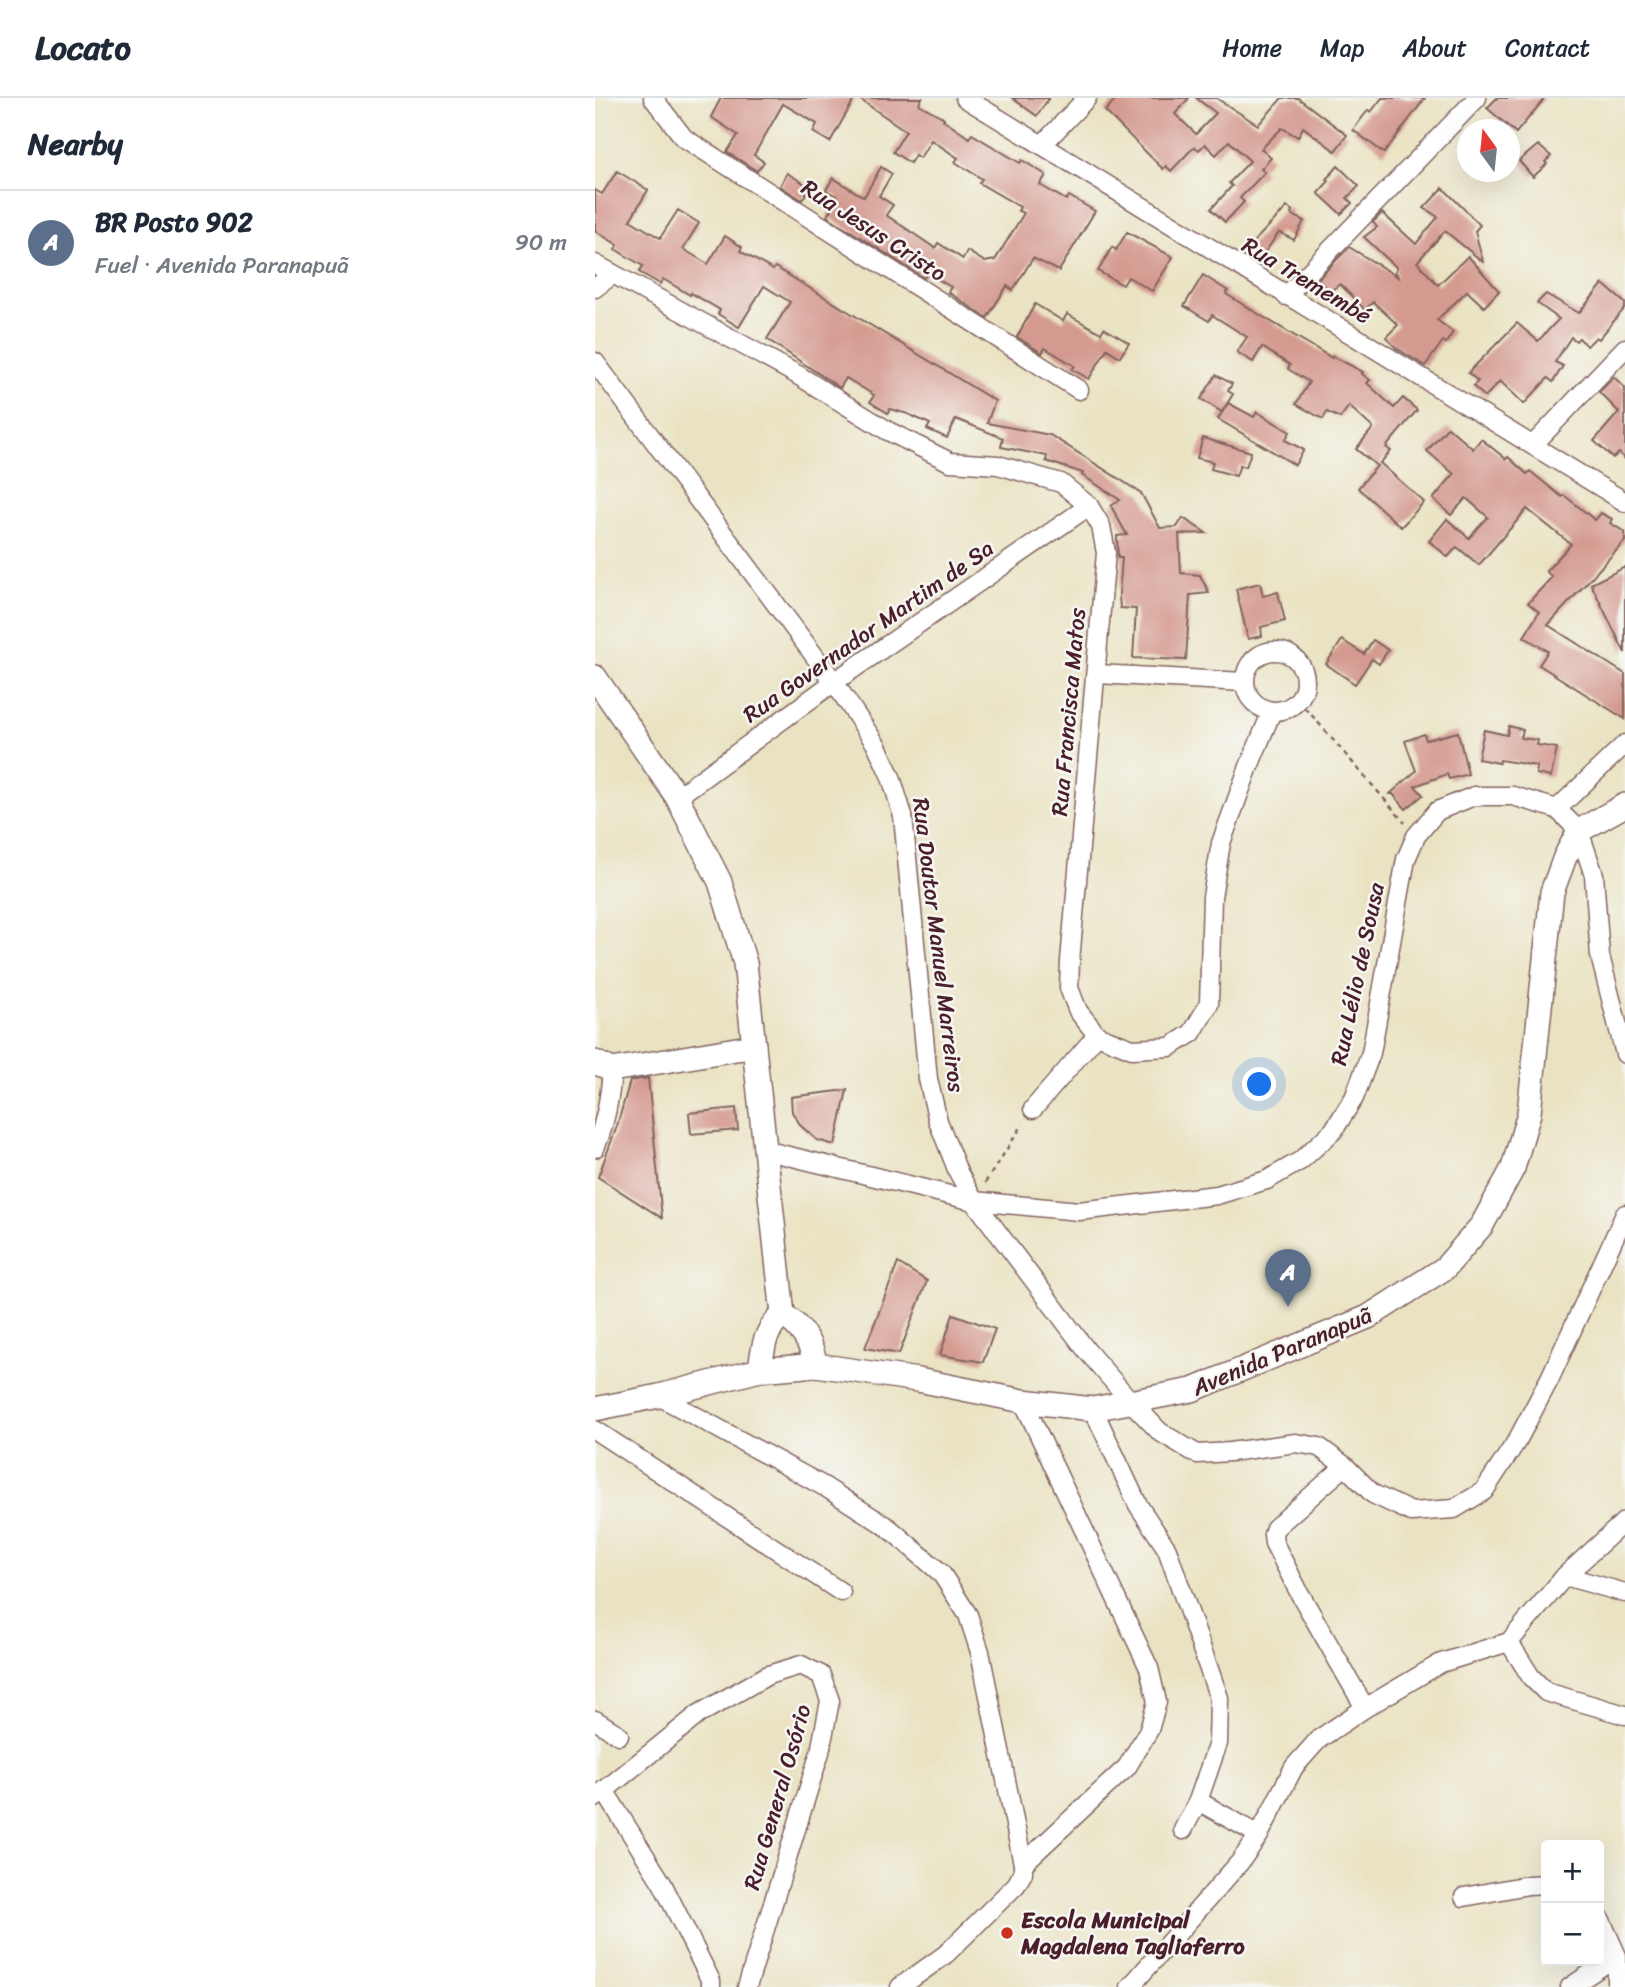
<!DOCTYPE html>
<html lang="en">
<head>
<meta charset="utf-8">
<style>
	:root { --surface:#fff; --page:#f6f6f7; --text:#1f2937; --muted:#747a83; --line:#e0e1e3; --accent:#db2777 }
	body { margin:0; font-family:Sriracha,sans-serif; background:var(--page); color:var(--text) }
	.controls { position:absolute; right:21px; bottom:21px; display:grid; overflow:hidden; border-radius:7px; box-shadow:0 7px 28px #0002 }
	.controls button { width:63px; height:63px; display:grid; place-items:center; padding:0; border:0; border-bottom:2px solid var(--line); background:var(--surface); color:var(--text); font:35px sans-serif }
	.compass { position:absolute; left:862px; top:21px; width:63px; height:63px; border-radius:50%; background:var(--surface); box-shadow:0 7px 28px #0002; rotate:345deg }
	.you { position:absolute; left:665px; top:987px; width:24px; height:24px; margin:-18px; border:5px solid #fff; border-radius:50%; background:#1a73e8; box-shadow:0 0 0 10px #1a73e833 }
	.badge { display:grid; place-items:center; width:46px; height:46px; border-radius:50%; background:var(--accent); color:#fff; font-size:23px; font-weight:700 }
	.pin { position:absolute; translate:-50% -58px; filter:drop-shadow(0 2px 4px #0008) }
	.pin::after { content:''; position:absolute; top:37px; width:24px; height:21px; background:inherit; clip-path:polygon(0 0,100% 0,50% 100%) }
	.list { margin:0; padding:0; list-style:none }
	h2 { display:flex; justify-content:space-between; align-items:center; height:91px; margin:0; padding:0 28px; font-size:30px }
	h2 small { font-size:23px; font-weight:400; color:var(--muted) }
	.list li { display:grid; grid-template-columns:46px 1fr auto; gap:21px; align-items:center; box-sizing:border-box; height:105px; padding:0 28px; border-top:2px solid var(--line) }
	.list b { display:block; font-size:26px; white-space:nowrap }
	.list p { margin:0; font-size:23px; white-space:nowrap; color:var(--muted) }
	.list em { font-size:23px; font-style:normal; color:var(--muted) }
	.map { position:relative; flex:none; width:1030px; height:1889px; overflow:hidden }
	header { display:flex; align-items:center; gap:42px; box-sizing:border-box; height:98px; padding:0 35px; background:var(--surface); border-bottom:2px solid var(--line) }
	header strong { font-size:33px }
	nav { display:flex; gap:38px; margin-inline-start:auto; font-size:24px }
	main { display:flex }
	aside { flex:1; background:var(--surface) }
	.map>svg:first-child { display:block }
</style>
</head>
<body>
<header>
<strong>Locato</strong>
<nav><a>Home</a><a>Map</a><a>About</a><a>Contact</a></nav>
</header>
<main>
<aside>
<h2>Nearby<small></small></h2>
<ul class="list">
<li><span class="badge" style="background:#5c6f8a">A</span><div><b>BR Posto 902</b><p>Fuel · Avenida Paranapuã</p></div><em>90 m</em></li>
</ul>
</aside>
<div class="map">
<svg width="1030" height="1889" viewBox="0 0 1030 1889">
	<rect width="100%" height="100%" fill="#f6f6f2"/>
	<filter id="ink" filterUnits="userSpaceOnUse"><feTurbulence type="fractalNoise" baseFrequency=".0143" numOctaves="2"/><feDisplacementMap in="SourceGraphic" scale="14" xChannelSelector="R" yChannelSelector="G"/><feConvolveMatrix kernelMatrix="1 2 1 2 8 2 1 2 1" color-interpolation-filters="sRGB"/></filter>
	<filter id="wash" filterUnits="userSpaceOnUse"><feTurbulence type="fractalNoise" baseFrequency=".00686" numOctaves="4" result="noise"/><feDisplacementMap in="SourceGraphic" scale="28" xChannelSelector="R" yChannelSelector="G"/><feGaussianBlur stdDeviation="1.57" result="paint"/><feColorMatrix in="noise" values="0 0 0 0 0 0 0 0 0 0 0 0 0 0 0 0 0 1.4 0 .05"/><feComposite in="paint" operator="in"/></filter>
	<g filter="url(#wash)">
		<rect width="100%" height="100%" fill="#eae3c3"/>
		<g id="blocks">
			<g fill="#d49a8f">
				<polygon points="126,0 260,0 235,44 218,34 222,26 188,6 159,57 169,64 162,73 132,54 143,37 116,19"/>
				<polygon points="263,0 327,0 324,6 349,20 348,22 374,40 377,36 425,65 427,62 451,77 445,87 471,102 474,98 500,113 464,173 438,160 418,192 412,188 392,220 353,194 356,189 332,175 329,180 232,118 243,99 231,92 238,80 269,99 286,69 297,76 284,98 298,107 291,117 340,150 343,145 368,161 372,153 390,164 400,162 429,115 423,113 425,109 384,85 387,81 360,64 363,60 336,42 325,60 320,57 315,65 298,54 311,33"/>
				<polygon points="417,0 454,0 442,18"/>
				<polygon points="522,0 594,0 580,16 601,36 621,15 601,0 621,0 663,27 687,0 703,0 752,37 740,53 708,29 703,39 687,30 666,51 676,60 666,71 670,74 645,100 649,104 630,124 616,111 637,88 634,85 655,63 634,43 621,57 610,46 604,52 600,49 594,54 576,73 571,68 568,71 510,13"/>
				<polygon points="787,0 830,0 789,55 758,32 773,12 776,14"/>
				<polygon points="902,0 950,0 921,35 892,10"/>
				<polygon points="943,47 956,58 950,64 952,66 938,79 924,63"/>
				<polygon points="743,68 764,88 752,100 757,105 746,116 723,95 734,83 732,81"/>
				<polygon points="22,73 53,92 35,122 65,140 83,112 104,125 88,151 113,166 130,138 147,149 145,153 178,172 180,169 400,303 392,325 455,337 546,395 565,430 582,429 588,420 611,435 584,436 586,475 605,477 614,495 595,497 591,562 538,560 541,511 525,510 524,498 527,460 523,460 522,438 532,437 516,408 525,402 487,377 488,375 451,363 452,358 406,349 408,340 361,321 352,340 332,331 335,326 313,316 295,311 293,315 275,304 279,297 251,280 245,290 172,241 195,204 169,188 144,229 123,216 125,212 96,195 95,197 68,181 65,186 44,174 48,168 20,151 23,147 0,133 0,92 7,96"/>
				<polygon points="192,75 215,89 207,102 185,88"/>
				<polygon points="848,90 885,127 880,133 888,164 850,133 822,164 843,187 873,158 904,193 889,209 872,193 842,222 858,234 851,245 848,243 830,268 801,250 791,239 803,227 778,204 770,212 745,186 734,194 723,181 754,149 803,179 800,173 802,170 769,139 782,129 778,124 787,115 821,146 843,119 829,110"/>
				<polygon points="692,109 698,113 696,116 709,123 699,142 684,134 662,166 647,156"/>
				<polygon points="532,134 578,159 557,193 533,179 528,187 503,173 517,149 521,152"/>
				<polygon points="608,177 633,193 631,196 665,217 737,260 738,258 768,274 767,276 775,282 772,285 799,310 808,300 822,312 791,349 796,353 785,365 829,404 806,429 763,390 782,368 761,351 778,330 754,308 745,320 732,314 728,321 701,306 714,284 693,271 695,267 667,249 658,264 642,254 652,239 617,217 614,223 589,208"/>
				<polygon points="1008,186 1030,205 1030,210 1004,241 1001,239 992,248 984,240 981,243 976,239 960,264 968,268 958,284 953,280 929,306 905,283 890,299 878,288 883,283 873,275 922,225 943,243 964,221 942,205 951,196 984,215"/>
				<polygon points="440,206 468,223 472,216 506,235 509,230 534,245 525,259 512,251 494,281 477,271 480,268 450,250 447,255 422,239"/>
				<polygon points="621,277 637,286 633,293 638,296 627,314 606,301"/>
				<polygon points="1019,279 1030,290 1030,361 1024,355 1018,360 999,343 1024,314 1004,294"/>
				<polygon points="633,305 659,319 662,314 695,334 690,342 709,352 700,367 623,321"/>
				<polygon points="853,329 878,351 886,341 911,361 913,359 932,376 935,373 967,399 969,397 1000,422 1006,415 1017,421 1015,425 1030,434 1030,443 953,527 1030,576 1030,621 944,567 953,553 929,539 944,514 933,505 957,479 951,473 976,446 932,411 884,467 862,449 853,459 834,443 852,421 874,440 893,419 871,400 856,417 838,401 859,376 832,353"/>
				<polygon points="608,340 656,354 651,369 645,367 641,378 616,371 618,364 602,360"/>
				<polygon points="1030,469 1030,555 996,486"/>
				<polygon points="665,485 668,498 683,494 690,523 666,529 667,538 653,541 641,491"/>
				<polygon points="747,542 769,556 778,542 793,552 784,566 777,561 760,586 731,566"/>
				<polygon points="914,628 928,632 926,640 943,642 942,647 962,650 956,679 941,676 942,668 905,662 904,665 883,661 889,632 912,637"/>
				<polygon points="863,634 873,676 854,681 852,676 820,688 828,697 811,711 798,696 795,696 821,673 810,643 829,636 831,642"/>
				<polygon points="53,980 67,1120 3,1079 22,1028 35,983"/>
				<polygon points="252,992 240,1047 222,1042 206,1028 197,1014 196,999"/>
				<polygon points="141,1010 143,1032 96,1036 94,1015"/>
				<polygon points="303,1165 332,1183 304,1256 270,1250"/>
				<polygon points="358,1216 400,1231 388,1264 345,1257"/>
			</g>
		</g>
	</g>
	<g filter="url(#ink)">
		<use href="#blocks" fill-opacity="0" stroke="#826460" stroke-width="2"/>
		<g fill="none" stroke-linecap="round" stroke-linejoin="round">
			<g stroke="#826460" stroke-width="21">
				<g id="minor">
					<polyline points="58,0 89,40 484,292"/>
					<polyline points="370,0 1030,404"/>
					<polyline points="447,47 492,0"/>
					<polyline points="0,166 201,276 293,333 355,364 403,367 466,385 494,408 506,428 511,455 475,863 474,890 483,913 502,937 537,951 575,949 597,935 614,906 617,799 626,745 653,671 677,613"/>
					<polyline points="0,190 17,177"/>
					<polyline points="691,198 882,0"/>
					<polyline points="0,264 239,584 282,648 296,679 308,718 333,981 343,1023 363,1074 379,1103 492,1253 537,1305 565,1334 602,1356 635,1354 701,1345 724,1349 750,1368 778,1396 816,1414 859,1411 889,1393 923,1341 955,1280 1030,1116"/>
					<polyline points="938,347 1030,250"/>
					<circle cx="680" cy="583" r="30"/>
					<polyline points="502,576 649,584"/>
					<polyline points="82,699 239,584 494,408"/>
					<polyline points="962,711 1030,646"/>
					<polyline points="438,1011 502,937"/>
					<path d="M0,1050c11,-26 15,-50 17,-78"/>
					<polyline points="169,1052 379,1103 484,1113 622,1097 672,1082 705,1063 738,1033 759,1000 776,955 811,761 821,738 842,713 879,698 918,698 962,711 984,733 999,777 1005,858 1030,956"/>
					<polyline points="64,1298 230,1389 294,1430 346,1475 373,1517 385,1554 428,1766 428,1775 421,1787 351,1856 305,1889"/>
					<polyline points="498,1311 543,1407 572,1451 624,1600 623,1645 603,1703 588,1732"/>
					<polyline points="0,1332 246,1494"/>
					<polyline points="750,1368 680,1430 678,1436 679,1445 705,1496 770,1610"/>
					<polyline points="970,1478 1030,1495"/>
					<polyline points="914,1544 936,1579 951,1594 1030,1617"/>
					<polyline points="0,1622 24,1637"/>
					<polyline points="9,1692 67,1785 116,1883 116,1889"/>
					<polyline points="0,1700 104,1616 173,1577 206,1567 226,1577 235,1603 225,1654 152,1889"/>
					<polyline points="603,1703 664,1737"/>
					<polyline points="428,1766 532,1669 554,1632 562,1604 554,1570 428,1303"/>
					<polyline points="869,1799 933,1787 951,1786"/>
					<polyline points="1004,1818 1022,1858"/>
					<polyline points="535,1889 645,1764 664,1737 699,1669 724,1641 770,1610 846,1565 914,1544 970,1478 1030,1423"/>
					<polyline points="975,1889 1022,1858 1022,1889"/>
				</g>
			</g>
			<g stroke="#826460" stroke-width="26">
				<g id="tertiary">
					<polyline points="0,579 82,699 125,784 150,865 188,1217"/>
					<polyline points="0,964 17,972 159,948"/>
					<path d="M188,1217c19,12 28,28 33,50"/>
					<path d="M165,1272c3,-23 4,-39 23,-55"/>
					<polyline points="0,1311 64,1298 165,1272 221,1267 323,1282 428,1303 498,1311 597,1292 773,1219 850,1170 887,1127 918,1070 934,1015 957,794 970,759 984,733 1030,707"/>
				</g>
			</g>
			<g stroke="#826460" stroke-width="2.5" stroke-dasharray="5 5" stroke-linecap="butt">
				<polyline points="701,604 714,614 810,725"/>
				<polyline points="390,1085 428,1026"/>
			</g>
			<use href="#minor" stroke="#fff" stroke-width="18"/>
			<use href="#tertiary" stroke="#fff" stroke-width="23"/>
		</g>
	</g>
	<circle fill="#c8321e" stroke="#f6f6f2" stroke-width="2.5" cx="412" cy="1835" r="7"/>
	<g text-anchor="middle" stroke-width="5" stroke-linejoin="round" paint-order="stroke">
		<g font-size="23" fill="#4a1f2b" stroke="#f6f6f2">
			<text transform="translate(279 132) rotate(33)" y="8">Rua Jesus Cristo</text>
			<text transform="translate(712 182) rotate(31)" y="8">Rua Tremembé</text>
			<text transform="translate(273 533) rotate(-35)" y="8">Rua Governador Martim de Sa</text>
			<text transform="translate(473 614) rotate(-85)" y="8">Rua Francisca Matos</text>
			<text transform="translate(344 847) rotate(83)" y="8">Rua Doutor Manuel Marreiros</text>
			<text transform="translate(762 876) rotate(-78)" y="8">Rua Lélio de Sousa</text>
			<text transform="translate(687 1253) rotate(-23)" y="8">Avenida Paranapuã</text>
			<text transform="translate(182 1699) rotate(-74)" y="8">Rua General Osório</text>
		</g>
		<g font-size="23" font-weight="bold" fill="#4a1f2b" stroke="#f6f6f2" text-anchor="start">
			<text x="426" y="1830">Escola Municipal<tspan x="426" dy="26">Magdalena Tagliaferro</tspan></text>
		</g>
	</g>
</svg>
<div class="controls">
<button>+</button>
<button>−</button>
</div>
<svg class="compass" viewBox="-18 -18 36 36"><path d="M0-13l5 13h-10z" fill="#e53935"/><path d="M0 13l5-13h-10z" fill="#747a83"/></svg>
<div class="you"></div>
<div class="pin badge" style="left:693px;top:1209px;background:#5c6f8a">A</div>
</div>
</main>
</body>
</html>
